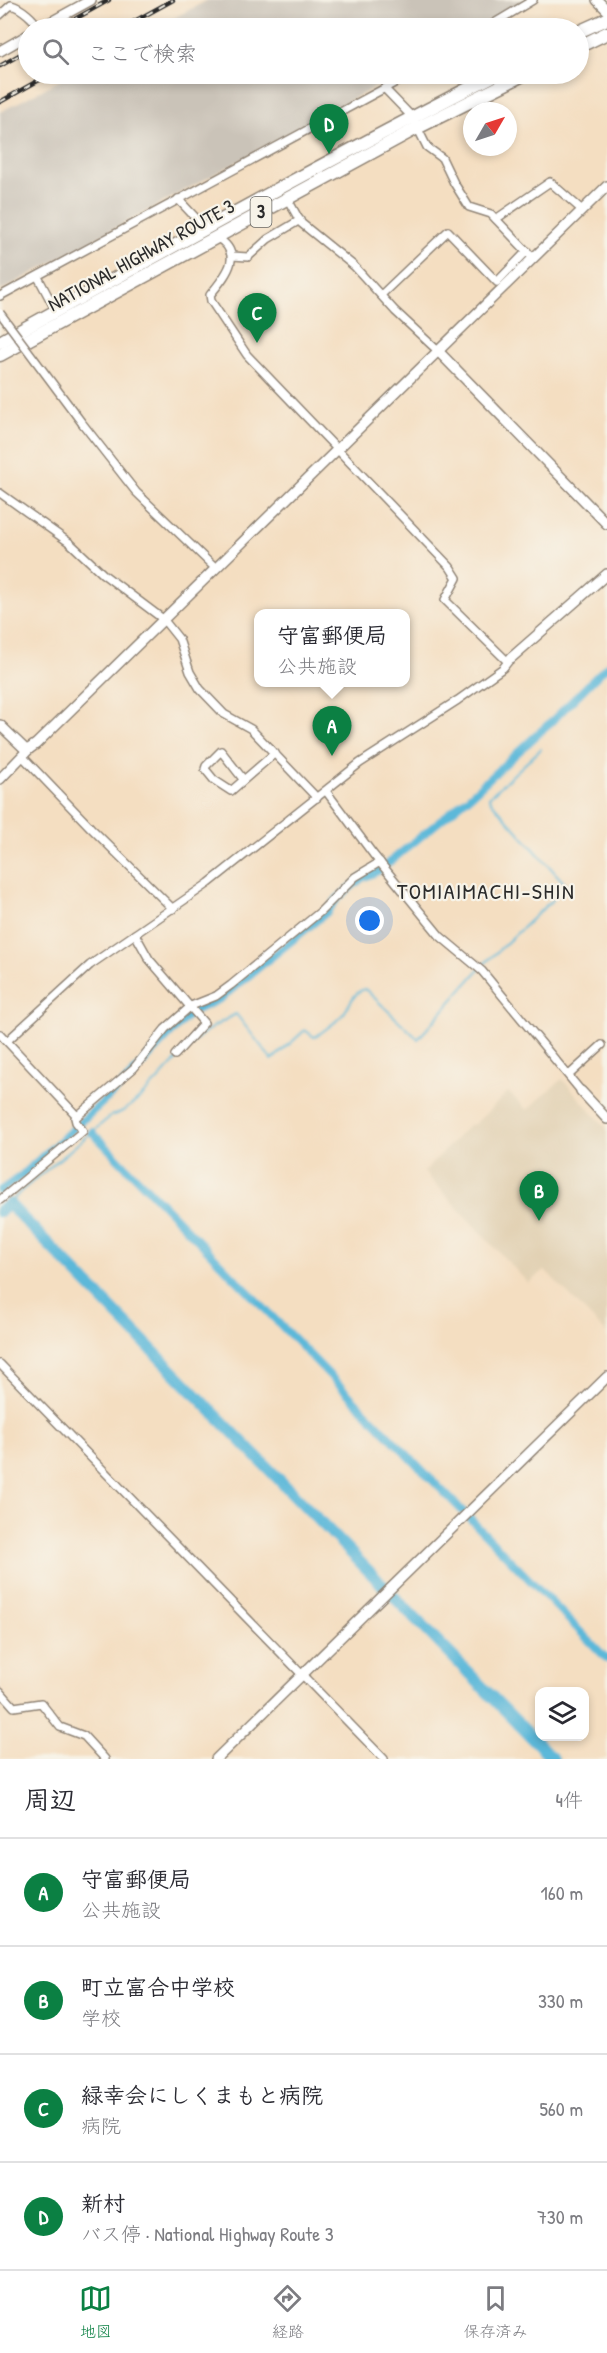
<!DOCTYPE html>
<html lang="ja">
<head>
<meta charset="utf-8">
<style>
	:root { --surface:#fff; --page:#f2f2f3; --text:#2b2b33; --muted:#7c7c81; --line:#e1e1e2; --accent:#0b8043 }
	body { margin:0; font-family:"Patrick Hand","Klee One",sans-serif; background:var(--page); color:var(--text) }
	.controls { position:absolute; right:18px; bottom:18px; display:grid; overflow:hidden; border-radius:12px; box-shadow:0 3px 9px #0003 }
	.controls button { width:54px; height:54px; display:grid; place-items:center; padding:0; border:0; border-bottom:2px solid var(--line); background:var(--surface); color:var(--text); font:30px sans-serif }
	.compass { position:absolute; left:463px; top:102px; width:54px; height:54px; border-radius:50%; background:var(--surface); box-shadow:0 3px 9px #0003; rotate:51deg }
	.you { position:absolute; left:370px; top:921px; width:21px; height:21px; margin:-15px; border:4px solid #fff; border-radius:50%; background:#1a73e8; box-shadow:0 0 0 9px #1a73e833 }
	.badge { display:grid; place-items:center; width:39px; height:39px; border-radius:50%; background:var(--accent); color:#fff; font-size:20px; font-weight:700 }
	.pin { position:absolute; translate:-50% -50px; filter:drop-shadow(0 2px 3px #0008) }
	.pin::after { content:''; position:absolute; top:32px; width:21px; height:18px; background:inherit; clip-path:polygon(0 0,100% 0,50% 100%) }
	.popup { position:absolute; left:254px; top:609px; width:156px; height:78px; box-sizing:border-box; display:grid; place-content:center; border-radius:12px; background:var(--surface); filter:drop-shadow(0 2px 4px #0005); font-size:20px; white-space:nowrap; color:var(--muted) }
	.popup b { font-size:22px; color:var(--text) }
	.popup::after { content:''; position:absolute; left:50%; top:100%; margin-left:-12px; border:12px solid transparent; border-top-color:var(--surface) }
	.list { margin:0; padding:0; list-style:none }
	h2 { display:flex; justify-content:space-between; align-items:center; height:78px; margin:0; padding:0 24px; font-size:26px }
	h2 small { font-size:20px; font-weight:400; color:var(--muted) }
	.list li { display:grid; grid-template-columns:39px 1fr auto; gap:18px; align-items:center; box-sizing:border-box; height:108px; padding:0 24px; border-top:2px solid var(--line) }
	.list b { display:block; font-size:22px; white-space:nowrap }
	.list p { margin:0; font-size:20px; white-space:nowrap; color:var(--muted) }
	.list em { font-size:20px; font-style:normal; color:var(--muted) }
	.icon { flex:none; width:33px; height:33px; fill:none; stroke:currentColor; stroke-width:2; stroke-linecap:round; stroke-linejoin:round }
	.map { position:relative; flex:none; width:607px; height:1759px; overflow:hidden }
	.search { position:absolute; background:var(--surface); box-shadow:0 3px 9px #0003; left:18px; right:18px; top:18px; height:66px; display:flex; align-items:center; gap:15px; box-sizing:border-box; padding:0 21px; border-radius:33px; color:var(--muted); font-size:22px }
	.sheet { height:510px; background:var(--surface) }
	nav { display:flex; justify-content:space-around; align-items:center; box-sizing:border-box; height:84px; border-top:2px solid var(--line); background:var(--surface); font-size:16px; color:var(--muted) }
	nav a { display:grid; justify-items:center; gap:3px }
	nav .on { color:var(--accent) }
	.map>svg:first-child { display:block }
</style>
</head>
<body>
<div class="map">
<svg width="607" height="1759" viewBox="0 0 607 1759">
	<rect width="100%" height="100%" fill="#f7f3e8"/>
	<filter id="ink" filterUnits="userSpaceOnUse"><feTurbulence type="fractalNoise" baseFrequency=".0167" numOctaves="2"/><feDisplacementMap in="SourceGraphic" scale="12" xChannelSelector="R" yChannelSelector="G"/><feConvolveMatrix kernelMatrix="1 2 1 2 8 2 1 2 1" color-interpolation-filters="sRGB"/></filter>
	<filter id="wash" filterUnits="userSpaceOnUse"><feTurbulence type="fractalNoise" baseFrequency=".008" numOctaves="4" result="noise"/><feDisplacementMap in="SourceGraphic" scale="24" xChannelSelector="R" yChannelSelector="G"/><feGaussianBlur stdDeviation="1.35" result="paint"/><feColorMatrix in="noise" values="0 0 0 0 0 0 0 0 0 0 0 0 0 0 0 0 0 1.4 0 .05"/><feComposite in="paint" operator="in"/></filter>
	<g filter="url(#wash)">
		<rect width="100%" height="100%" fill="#f4dec1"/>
		<polygon fill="#e2d1b4" points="562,1079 607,1129 607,1334 545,1270 528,1283 424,1172 469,1125 475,1124 508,1092 527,1110"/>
		<g fill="#cac3b8">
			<polygon points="208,0 528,0 478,28 155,28"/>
			<polygon points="72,74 399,74 0,291 0,112"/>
		</g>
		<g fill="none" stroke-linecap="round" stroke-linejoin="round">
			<path stroke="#5bb8d9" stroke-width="2" d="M9,1204l11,-12 91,-76c29,-6 68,-65 93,-83 10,-7 21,-13 32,-19l36,46 33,-30 9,7 3,-1c9,-8 24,-16 29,-26 5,-8 9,-19 19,-21l53,50 65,-74 82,-77 1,-3 -77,-86v-2l52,-48"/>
			<g stroke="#5bb8d9" stroke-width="8">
				<polyline points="92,1132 607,1659"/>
				<polyline points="0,1191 22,1175 123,1084 190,1013 220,999 326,913 338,898 362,878 380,870 469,797 552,721 607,666"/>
			</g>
			<polyline stroke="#5bb8d9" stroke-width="12" points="0,1211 9,1204 553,1759"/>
		</g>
	</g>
	<g filter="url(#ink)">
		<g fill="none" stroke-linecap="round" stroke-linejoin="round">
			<g stroke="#908476" stroke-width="10">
				<g id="street">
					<path d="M0,15l11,-10c11,3 23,14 28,23"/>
					<polyline points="486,28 533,0"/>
					<polyline points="385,89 412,117 427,147 442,158 454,183 469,207 491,214 532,257"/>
					<polyline points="287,198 301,223 354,266 395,311 438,351"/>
					<polyline points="178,199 207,230"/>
					<polyline points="496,219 550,182 582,210"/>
					<path d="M216,237c30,17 9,39 -6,58l1,6 36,54 203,212 7,11 -12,22 62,61"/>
					<polyline points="232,256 248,257 268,239 300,220"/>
					<polyline points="38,277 56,311"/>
					<polyline points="381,295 448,231 497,282 527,251"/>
					<polyline points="0,296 411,74"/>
					<polyline points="82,423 136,492 215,568"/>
					<polyline points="0,493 70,543 103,574 163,619 179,639 190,672 200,689 224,714 251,729 317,798"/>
					<polyline points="23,757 91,828 173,909"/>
					<polyline points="243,779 221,751 206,766 205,769 214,780 231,791 275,753"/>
					<polyline points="326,791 373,854 440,936 482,971 581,1091"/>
					<polyline points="135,934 149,959 204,1023 175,1055"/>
					<polyline points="0,1034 77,1116"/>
					<polyline points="7,1041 90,965 209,883 360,763 458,700 503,668 511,658"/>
					<polyline points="569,1075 602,1045"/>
					<polyline points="0,1200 83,1131 76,1122 75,1118 134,1068 165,1029 191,1006 216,996 231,985 320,912 355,877 380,862"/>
					<polyline points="0,1364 384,1759"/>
					<polyline points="0,1691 14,1707 41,1703 60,1727 84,1736 105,1759"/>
				</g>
			</g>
			<g stroke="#908476" stroke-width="12">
				<g id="secondary">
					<polyline points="597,0 607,10"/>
					<polyline points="40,28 91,0"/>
					<polyline points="0,51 28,35"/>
					<polyline points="438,351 607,524"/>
					<polyline points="511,658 607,574"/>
					<polyline points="0,725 25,749 29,749 36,744 607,186"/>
					<polyline points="0,779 29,749"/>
					<polyline points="581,1091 607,1119"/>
					<polyline points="216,1759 607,1377"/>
				</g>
			</g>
			<g stroke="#908476" stroke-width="15">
				<g id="highway">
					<polyline points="578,32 607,19"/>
					<polyline points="578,47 607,33"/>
					<path d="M0,342c165,-91 329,-183 497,-268"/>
					<polyline points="0,355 417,128 525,74"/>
				</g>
			</g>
			<use href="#street" stroke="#fff" stroke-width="7"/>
			<use href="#secondary" stroke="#fff" stroke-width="9"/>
			<use href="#highway" stroke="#fff" stroke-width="12"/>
			<g stroke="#2b2b2b" stroke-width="4.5">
				<g id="rail">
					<polyline points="59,28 109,0"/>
					<polyline points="122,28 173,0"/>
					<polyline points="0,66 28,50"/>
					<polyline points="0,102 50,74"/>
				</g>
			</g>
			<use href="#rail" stroke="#f7f3e8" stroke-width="2" stroke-dasharray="7" stroke-linecap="butt"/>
			<g stroke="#908476" stroke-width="10" stroke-linecap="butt">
				<polyline id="street-bridge" points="0,313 82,423"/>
			</g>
			<use href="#street-bridge" stroke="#fff" stroke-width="7"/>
		</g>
	</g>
	<g text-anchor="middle" stroke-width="4.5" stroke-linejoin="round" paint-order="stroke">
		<rect fill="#f7f3e8" stroke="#686764" stroke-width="1.5" x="250.5" y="197" width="21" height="30" rx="4.5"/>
		<g font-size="18" font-weight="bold" fill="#2b2b2b">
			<text x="261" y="218">3</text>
		</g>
		<g font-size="20" fill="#2b2b2b" stroke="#f7f3e8">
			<text transform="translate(141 255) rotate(-29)" y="7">NATIONAL HIGHWAY ROUTE 3</text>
		</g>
		<g font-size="22" letter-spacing="1.5" fill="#2b2b2b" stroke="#f7f3e8">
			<text x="486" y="899">TOMIAIMACHI-SHIN</text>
		</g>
	</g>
</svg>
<div class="controls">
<button><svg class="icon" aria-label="layers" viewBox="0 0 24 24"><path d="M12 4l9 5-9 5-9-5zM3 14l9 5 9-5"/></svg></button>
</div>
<svg class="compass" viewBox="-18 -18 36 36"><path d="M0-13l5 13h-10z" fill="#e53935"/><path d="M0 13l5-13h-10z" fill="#7c7c81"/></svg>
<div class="you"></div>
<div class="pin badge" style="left:332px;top:756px">A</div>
<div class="popup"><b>守富郵便局</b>公共施設</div>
<div class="pin badge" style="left:539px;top:1221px">B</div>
<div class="pin badge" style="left:257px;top:343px">C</div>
<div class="pin badge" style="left:329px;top:154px">D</div>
<div class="search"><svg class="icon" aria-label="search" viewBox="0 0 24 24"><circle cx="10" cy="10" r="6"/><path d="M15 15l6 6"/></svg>ここで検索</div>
</div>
<section class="sheet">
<h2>周辺<small>4件</small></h2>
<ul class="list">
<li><span class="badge">A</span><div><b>守富郵便局</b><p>公共施設</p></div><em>160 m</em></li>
<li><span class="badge">B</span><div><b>町立富合中学校</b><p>学校</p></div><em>330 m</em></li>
<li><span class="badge">C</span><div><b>緑幸会にしくまもと病院</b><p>病院</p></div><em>560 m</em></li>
<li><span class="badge">D</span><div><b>新村</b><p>バス停 · National Highway Route 3</p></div><em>730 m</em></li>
</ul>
</section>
<nav>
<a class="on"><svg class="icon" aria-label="map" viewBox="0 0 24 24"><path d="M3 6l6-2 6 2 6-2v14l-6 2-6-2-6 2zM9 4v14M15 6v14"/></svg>地図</a>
<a><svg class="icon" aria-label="directions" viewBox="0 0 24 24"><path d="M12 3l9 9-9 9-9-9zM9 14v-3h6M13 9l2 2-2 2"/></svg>経路</a>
<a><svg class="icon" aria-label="saved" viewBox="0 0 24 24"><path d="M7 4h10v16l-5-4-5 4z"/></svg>保存済み</a>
</nav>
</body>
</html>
